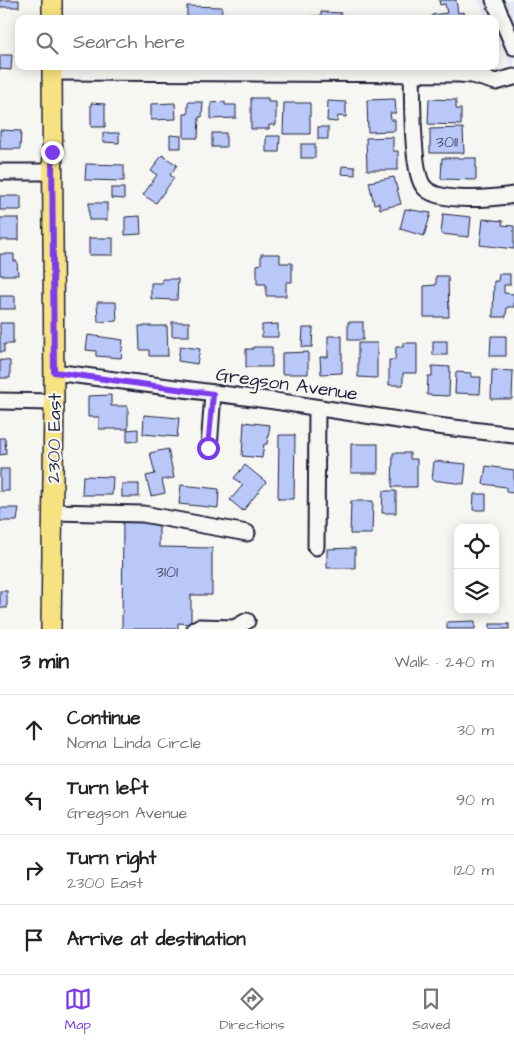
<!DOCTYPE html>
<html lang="en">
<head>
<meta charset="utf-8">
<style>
	:root { --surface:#fff; --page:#f2f2f2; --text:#222; --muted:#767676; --line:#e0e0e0; --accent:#7c3aed }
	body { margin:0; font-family:"Architects Daughter",sans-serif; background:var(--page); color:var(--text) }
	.controls { position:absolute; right:15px; bottom:15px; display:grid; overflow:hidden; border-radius:10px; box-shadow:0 2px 12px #0003 }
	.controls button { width:45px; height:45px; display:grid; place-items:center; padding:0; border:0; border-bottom:1px solid var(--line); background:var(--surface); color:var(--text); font:25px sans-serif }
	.stop { position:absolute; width:15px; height:15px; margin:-11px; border:4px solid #7c3aed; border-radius:50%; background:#fff }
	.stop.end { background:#7c3aed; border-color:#fff; box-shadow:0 1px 5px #0008 }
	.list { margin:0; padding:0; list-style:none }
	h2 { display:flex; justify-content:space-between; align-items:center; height:65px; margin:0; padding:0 20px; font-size:21px }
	h2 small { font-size:16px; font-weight:400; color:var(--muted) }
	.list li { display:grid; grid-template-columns:32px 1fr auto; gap:15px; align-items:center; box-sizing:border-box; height:70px; padding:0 20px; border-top:1px solid var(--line) }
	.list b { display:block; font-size:19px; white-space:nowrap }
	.list p { margin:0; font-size:16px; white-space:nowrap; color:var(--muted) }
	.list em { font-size:16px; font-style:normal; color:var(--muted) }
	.icon { flex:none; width:28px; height:28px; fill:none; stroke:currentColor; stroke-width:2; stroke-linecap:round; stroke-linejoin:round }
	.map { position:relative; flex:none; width:514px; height:629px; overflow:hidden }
	.search { position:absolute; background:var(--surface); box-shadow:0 2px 12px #0003; left:15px; right:15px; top:15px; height:55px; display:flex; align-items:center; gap:12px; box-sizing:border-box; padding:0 18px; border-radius:10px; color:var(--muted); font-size:19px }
	.sheet { height:345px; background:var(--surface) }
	nav { display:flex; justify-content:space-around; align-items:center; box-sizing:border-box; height:70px; border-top:1px solid var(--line); background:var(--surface); font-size:14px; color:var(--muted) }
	nav a { display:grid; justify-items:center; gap:2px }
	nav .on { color:var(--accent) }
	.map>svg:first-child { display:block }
</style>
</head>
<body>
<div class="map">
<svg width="514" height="629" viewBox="0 0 514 629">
	<rect width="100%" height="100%" fill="#f6f6f2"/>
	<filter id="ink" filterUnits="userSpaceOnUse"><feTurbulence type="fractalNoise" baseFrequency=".02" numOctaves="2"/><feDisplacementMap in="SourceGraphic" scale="10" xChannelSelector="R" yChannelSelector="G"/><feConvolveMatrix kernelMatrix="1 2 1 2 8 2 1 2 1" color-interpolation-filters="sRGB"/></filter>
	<g filter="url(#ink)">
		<polygon fill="#e4e8f4" points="478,0 514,0 514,72 495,35 495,19 487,19"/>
		<g fill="#b9c8f9" stroke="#22223b">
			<rect x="0" y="0" width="19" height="7"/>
			<polygon points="439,0 456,0 458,13 464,12 465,19 433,19 432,15 447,13 445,4 440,5"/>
			<polygon points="187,6 222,7 221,19 187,19"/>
			<polygon points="321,12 341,13 340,19 311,19 311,16 321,16"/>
			<rect x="243" y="16" width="22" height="3"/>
			<polygon points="0,55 12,55 11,70 0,69"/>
			<polygon points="251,98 268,98 268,102 276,102 276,125 269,125 269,129 251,129"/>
			<polygon points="395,99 396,113 390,113 391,120 395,120 395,131 368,132 367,100"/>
			<polygon points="429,99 456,100 456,109 461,109 461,125 428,124"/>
			<polygon points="328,101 346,102 346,117 338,116 337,122 327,121"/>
			<polygon points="188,102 203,102 202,117 199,117 198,138 184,138 184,114 188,114"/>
			<polygon points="225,102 225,105 236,105 236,118 211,119 211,103"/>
			<polygon points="91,103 105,104 105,127 91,127"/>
			<polygon points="175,103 176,119 151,120 151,104"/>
			<polygon points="284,103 310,103 310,134 283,134"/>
			<rect x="318" y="127" width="10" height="12"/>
			<polygon points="463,128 464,153 430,153 430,129"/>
			<polygon points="0,130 21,131 20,149 0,149"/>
			<polygon points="103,133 119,133 119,143 103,142"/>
			<rect x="212" y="133" width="14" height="14"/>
			<polygon points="170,135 181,136 181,148 170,148"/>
			<polygon points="266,136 280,136 279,152 266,152"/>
			<polygon points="393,137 393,151 398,151 398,170 367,170 366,138"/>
			<rect x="301" y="144" width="14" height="14"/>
			<polygon points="162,155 177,165 170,175 174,178 156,203 143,195 157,175 151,171"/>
			<polygon points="442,158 476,158 476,180 441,179"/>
			<polygon points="86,164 124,165 124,181 85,180"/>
			<polygon points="342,166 355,167 355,175 341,174"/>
			<polygon points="394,177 401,204 380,209 379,203 374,204 369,182"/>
			<polygon points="111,188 124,188 124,199 111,198"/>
			<rect x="0" y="196" width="21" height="14"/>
			<rect x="89" y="203" width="18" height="17"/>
			<polygon points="405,209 431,213 424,236 400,229"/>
			<polygon points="443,214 471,217 469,237 441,234"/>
			<polygon points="140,216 141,234 125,235 125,217"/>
			<rect x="0" y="218" width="19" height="22"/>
			<polygon points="483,219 503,221 502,225 514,226 514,249 480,245"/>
			<rect x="89" y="238" width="24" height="17"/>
			<polygon points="0,254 14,254 14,261 17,261 18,275 0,275"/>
			<polygon points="261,254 280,254 280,263 292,263 292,282 286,282 286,296 266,296 266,284 257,284 257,265 261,264"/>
			<polygon points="499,274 510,274 510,285 504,285 504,293 514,294 514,307 507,307 506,317 493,317 494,281 498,281"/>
			<polygon points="436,276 448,276 449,317 424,317 424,286 436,285"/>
			<polygon points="162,279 178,279 177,300 151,299 151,283 162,283"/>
			<rect x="0" y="296" width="15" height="13"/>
			<polygon points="97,302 116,302 117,321 98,322"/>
			<rect x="172" y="322" width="17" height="14"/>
			<rect x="348" y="322" width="15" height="18"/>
			<polygon points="0,323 13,323 13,344 4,344 4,352 0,352"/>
			<polygon points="278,324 278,337 262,337 262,325"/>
			<polygon points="139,326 167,326 168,356 149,356 149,350 140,350"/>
			<polygon points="303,328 313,328 312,347 302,347"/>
			<polygon points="88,335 123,340 121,358 96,356 96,351 86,350"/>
			<polygon points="328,336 342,336 342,373 321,374 320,357 328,357"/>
			<polygon points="491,336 506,336 506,356 490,356"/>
			<rect x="433" y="341" width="14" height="14"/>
			<polygon points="358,343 377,343 377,378 358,377"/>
			<polygon points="403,343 417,343 417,373 403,373 403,385 389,385 389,360 395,360 396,347 403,347"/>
			<polygon points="180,346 200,349 197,364 178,361"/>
			<polygon points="253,347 272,347 272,367 246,367 246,349 253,349"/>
			<polygon points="308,352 308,374 282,374 282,353"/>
			<polygon points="0,360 10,361 10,378 0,378"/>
			<polygon points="432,366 450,367 449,396 427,395 428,376 432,376"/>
			<polygon points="492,370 513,371 512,399 491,399"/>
			<polygon points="456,372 471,373 471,377 481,377 480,394 455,393"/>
			<polygon points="111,395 111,406 128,406 128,429 99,429 99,417 88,417 88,396"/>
			<polygon points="144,415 179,418 177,437 143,434"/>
			<polygon points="244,422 270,425 267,444 264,444 262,458 242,456"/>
			<polygon points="138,429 138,441 127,442 127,430"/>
			<polygon points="279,435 295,435 294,499 278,499"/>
			<polygon points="0,438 5,438 6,454 0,455"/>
			<rect x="351" y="444" width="27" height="29"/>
			<polygon points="168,449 174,478 162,480 165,493 151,496 146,476 155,474 150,453"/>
			<polygon points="393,453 410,453 410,459 417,459 417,487 392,487"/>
			<polygon points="434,461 466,464 464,484 432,480"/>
			<polygon points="245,465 266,482 243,511 230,500 243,485 234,478"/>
			<polygon points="486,466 514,470 514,493 506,492 506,487 483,484"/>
			<rect x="0" y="469" width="9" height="22"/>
			<polygon points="83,476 113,477 112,495 82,495"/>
			<rect x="122" y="484" width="17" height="13"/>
			<polygon points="181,485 219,489 218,508 179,504"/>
			<polygon points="383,491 396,491 396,513 382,513"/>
			<polygon points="474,494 486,494 486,510 473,510"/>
			<polygon points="351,501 373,501 372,534 350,534"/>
			<polygon points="0,508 19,508 17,521 0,521"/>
			<polygon points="123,520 159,521 159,547 212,548 212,595 191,595 191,624 178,623 178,629 122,629"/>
			<polygon points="355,548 355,568 327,568 327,549"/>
			<rect x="0" y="591" width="7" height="17"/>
			<polygon points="475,621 475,629 447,629 447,622"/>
			<rect x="490" y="624" width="19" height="5"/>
		</g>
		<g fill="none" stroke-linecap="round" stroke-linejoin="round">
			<g stroke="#22223b" stroke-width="19">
				<g id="minor">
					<polyline points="494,0 514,47"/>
					<polyline points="52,72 459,74 472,75 496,82 514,77"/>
					<path d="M412,74c1,22 -1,98 12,113 14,17 71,11 90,8"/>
					<polyline points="0,172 53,172"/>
					<polyline points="54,372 275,401 437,426 514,435"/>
					<polyline points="0,401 54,402"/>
					<polyline points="209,448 213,393"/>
					<polyline points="52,512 143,514 247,533"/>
					<polyline points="316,547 317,408"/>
					<polyline points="195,629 199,627 234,628 247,621"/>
				</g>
			</g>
			<g stroke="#22223b" stroke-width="22">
				<g id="major">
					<polyline points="52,0 52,19"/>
					<polyline points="51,629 54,402 52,66"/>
				</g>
			</g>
			<use href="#minor" stroke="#f6f6f2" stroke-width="15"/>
			<use href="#major" stroke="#f7e281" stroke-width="19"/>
		</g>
	</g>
	<g fill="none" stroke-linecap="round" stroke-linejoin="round" filter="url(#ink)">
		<polyline stroke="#7c3aed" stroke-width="6" points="52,152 54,372 213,394 208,448"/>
	</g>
	<g text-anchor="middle" stroke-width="4.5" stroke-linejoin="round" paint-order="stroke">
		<g font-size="16" fill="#484c6a">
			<text x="447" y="147">3011</text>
			<text x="167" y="577">3101</text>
		</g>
		<g font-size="19" fill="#22223b" stroke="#f6f6f2">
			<text transform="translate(287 383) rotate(8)" y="7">Gregson Avenue</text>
			<text transform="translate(53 438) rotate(-89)" y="7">2300 East</text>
		</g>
	</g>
</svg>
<div class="controls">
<button><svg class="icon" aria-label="locate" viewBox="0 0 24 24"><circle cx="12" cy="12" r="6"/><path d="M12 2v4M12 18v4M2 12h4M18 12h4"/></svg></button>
<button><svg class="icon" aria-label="layers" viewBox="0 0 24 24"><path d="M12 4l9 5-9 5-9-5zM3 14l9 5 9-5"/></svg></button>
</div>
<div class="stop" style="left:208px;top:448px"></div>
<div class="stop end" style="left:52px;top:152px"></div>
<div class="search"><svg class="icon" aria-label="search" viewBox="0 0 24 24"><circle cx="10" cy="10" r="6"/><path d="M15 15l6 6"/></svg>Search here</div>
</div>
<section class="sheet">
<h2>3 min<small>Walk · 240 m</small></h2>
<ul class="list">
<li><svg class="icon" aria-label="ahead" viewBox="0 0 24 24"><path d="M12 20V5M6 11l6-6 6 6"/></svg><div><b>Continue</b><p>Noma Linda Circle</p></div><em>30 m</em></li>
<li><svg class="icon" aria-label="left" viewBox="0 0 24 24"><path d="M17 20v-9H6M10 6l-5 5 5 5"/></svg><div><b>Turn left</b><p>Gregson Avenue</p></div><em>90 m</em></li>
<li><svg class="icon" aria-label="right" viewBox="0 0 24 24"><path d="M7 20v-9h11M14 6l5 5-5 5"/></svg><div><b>Turn right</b><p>2300 East</p></div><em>120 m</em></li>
<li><svg class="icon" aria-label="arrive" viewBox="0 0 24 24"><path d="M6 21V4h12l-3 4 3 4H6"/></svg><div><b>Arrive at destination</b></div></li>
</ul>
</section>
<nav>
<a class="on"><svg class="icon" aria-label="map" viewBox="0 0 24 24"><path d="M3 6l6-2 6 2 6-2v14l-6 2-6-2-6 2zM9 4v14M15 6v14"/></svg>Map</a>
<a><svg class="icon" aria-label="directions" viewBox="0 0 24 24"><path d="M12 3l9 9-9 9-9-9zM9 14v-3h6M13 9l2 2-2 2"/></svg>Directions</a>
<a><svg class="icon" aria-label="saved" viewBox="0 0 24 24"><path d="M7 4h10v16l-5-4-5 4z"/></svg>Saved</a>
</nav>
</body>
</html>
